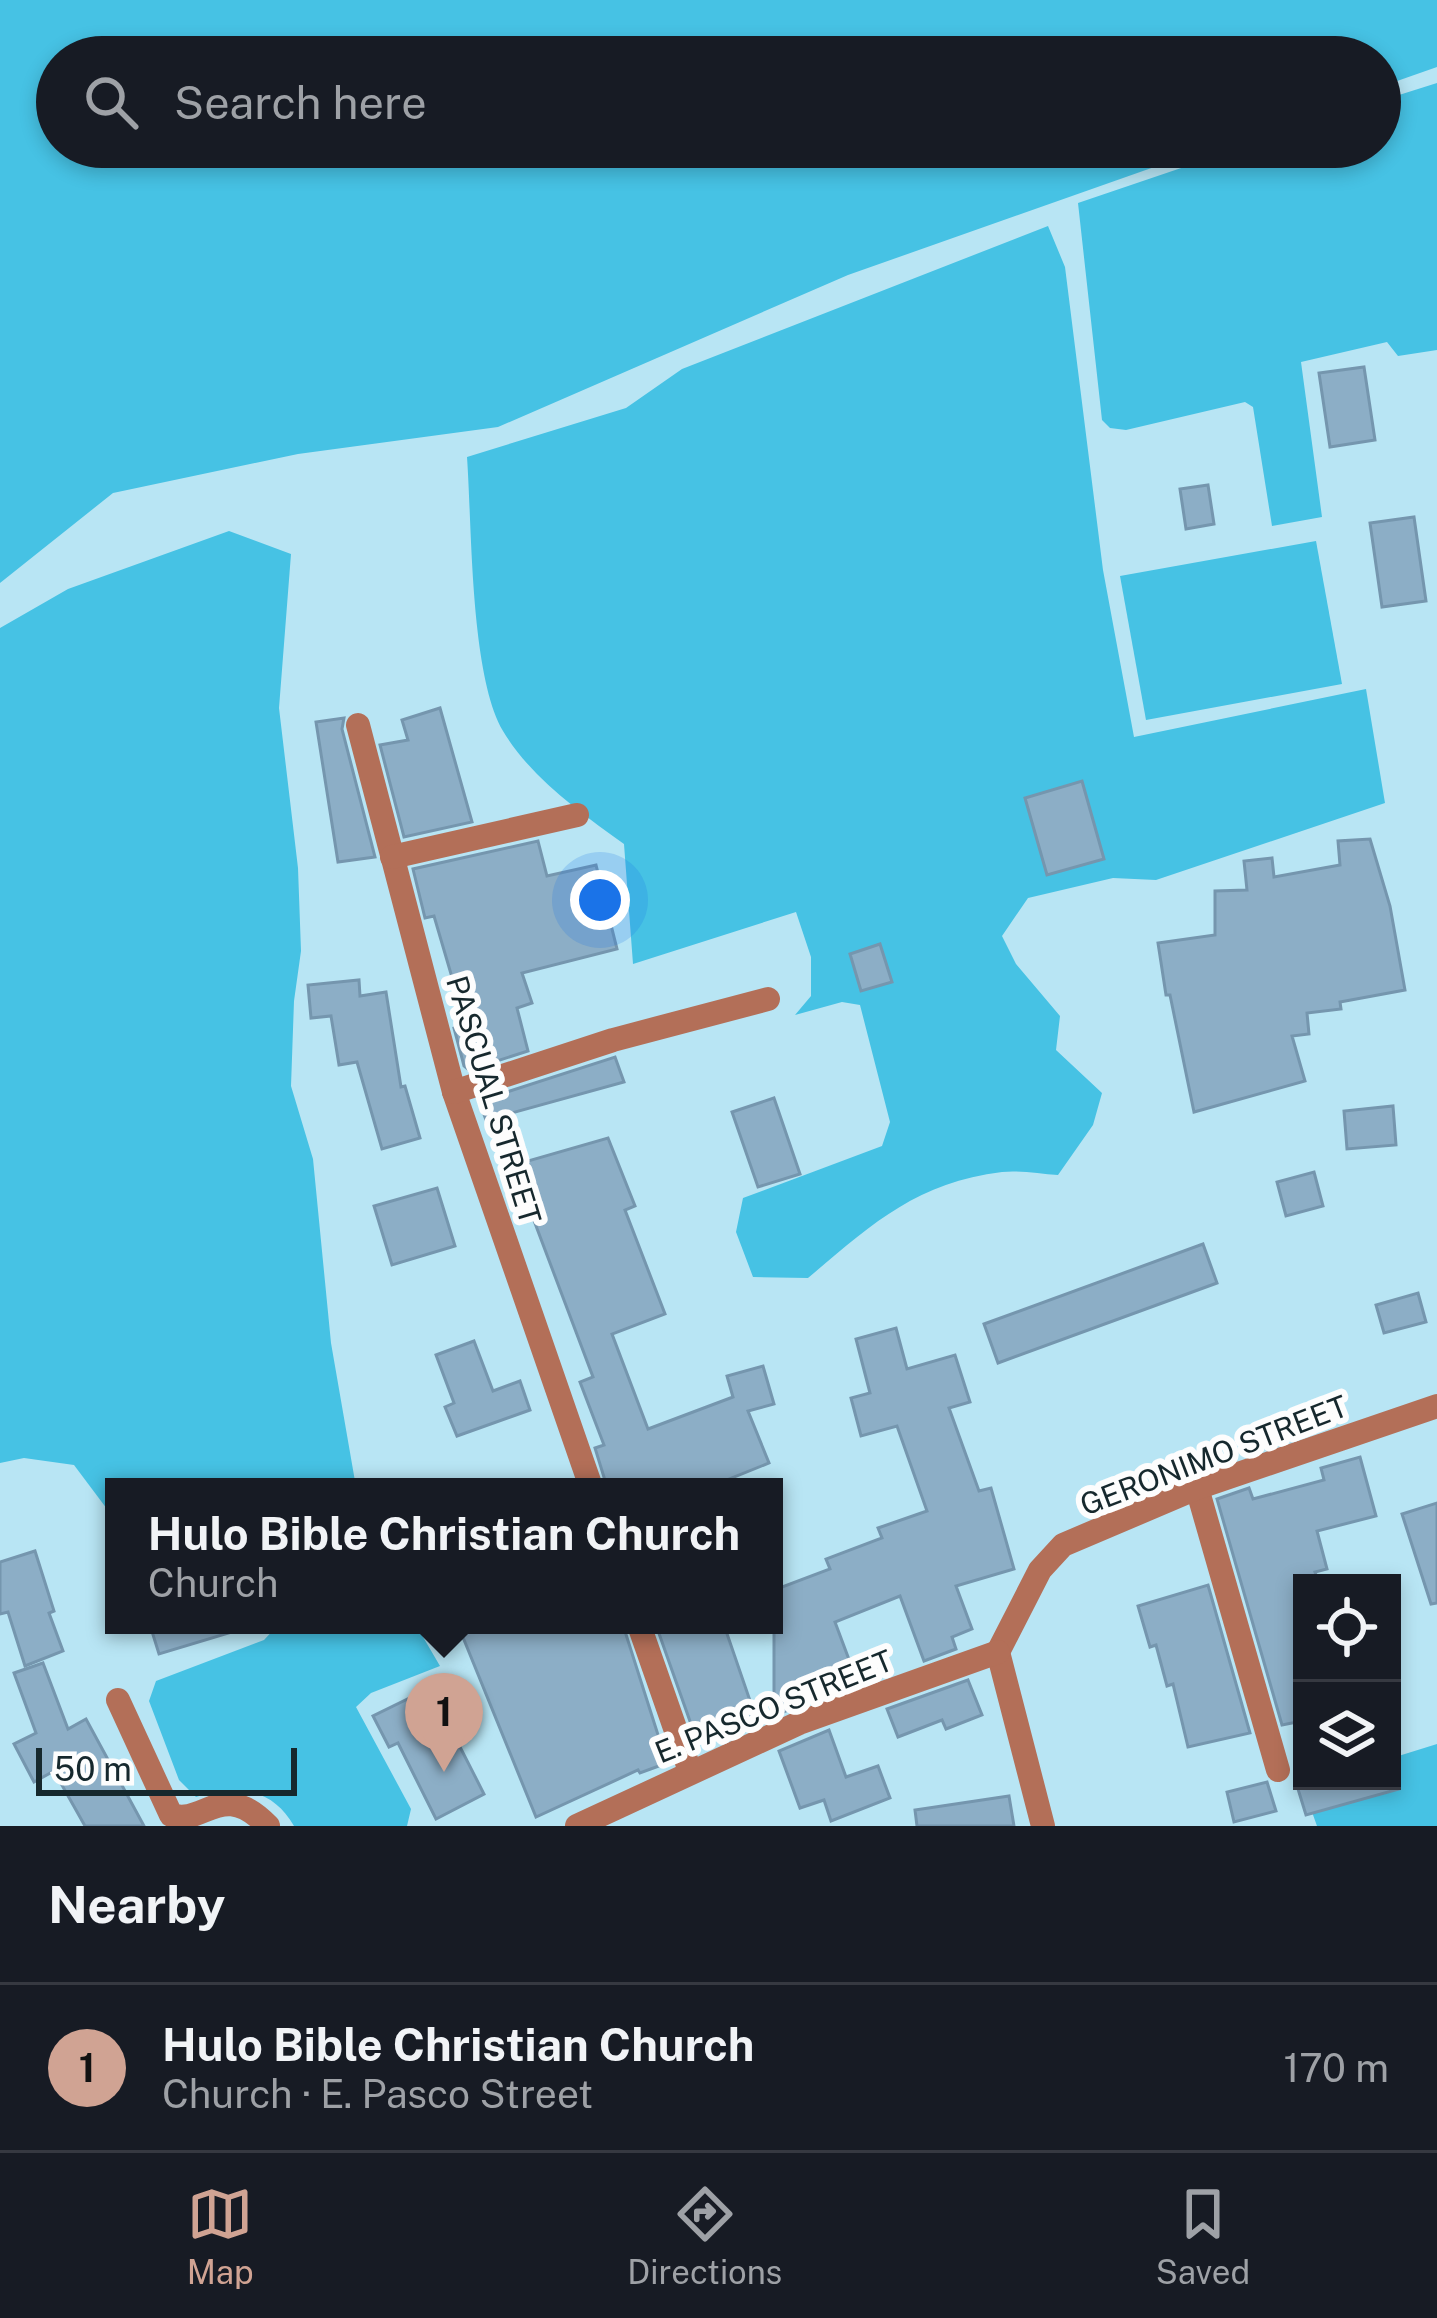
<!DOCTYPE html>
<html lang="en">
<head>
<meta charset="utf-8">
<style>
	:root { --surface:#171b24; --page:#20242c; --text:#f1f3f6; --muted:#9ea1a6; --line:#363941; --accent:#d0a393 }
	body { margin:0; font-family:"Public Sans",sans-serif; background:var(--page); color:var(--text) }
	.controls { position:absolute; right:36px; bottom:36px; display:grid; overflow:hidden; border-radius:0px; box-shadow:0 6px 18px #0003 }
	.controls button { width:108px; height:108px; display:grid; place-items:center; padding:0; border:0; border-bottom:3px solid var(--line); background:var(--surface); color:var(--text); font:60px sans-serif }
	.scale { position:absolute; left:36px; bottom:30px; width:261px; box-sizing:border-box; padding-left:12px; border:6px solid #16282d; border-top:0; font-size:33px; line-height:42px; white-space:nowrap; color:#16282d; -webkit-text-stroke:9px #fdfdfd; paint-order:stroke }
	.you { position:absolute; left:600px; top:900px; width:42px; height:42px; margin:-30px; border:9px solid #fff; border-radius:50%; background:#1a73e8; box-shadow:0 0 0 18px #1a73e833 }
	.badge { display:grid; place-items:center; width:78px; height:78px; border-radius:50%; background:var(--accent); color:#111; font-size:39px; font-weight:700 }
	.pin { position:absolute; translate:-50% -99px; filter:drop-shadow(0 3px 6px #0008) }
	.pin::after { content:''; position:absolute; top:63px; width:42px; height:36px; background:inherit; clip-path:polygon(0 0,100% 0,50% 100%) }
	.popup { position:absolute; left:105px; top:1478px; width:678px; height:156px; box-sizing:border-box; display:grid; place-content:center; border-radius:0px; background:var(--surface); filter:drop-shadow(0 3px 9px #0005); font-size:39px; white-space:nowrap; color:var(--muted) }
	.popup b { font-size:45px; color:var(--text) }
	.popup::after { content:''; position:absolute; left:50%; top:100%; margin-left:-24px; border:24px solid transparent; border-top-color:var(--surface) }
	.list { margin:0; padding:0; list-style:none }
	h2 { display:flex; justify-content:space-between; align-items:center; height:156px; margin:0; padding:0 48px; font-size:51px }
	h2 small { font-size:39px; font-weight:400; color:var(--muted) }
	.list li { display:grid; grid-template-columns:78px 1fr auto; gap:36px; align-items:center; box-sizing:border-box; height:168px; padding:0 48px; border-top:3px solid var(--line) }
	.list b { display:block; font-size:45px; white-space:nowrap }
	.list p { margin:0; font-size:39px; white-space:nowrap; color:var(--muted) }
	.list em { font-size:39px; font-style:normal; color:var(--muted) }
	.icon { flex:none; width:66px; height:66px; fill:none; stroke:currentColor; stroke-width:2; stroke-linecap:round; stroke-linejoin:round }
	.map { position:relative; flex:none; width:1437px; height:1826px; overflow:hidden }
	.search { position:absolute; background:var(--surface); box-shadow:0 6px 18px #0003; left:36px; right:36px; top:36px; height:132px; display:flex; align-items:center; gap:30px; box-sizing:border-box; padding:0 42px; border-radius:66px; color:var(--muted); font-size:45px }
	.sheet { height:324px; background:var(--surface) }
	nav { display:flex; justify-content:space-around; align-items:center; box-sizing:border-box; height:168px; border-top:3px solid var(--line); background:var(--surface); font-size:33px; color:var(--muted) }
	nav a { display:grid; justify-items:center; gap:6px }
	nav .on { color:var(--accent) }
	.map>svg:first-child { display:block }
</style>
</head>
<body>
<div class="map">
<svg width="1437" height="1826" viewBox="0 0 1437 1826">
	<rect width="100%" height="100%" fill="#b8e5f4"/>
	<g fill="#46c2e4">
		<polygon points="0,0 1437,0 1437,67 1380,87 1380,57 57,57 57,147 1211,147 848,275 498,427 298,454 113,493 0,583"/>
		<polygon points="1437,83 1437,350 1398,356 1387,342 1301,362 1322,517 1272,526 1253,407 1245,402 1126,430 1110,428 1102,420 1078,203 1243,147 1380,147 1380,101"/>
		<path d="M1048,226l17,41 38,303 31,167 232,-48 19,114 -229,77 -43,-2 -85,20 -26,38 14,28 44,52 -4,34 46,43 -9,32 -35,50c-18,-1 -38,-5 -56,-3 -87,11 -131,53 -194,106l-55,-1 -17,-45 7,-34 139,-52 8,-24 -30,-117 -18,-3 -47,13 16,-19v-39l-15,-45 -163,52 -9,-120c-43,-31 -93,-66 -121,-113 -33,-57 -31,-205 -36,-274l159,-49 56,-39z"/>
		<polygon points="229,531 291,554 279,708 298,868 301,951 294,1001 291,1086 313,1159 331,1343 356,1487 114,1487 114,1540 107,1509 74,1465 24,1458 0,1463 0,628 68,589"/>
		<polygon points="1316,541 1342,684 1146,720 1120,576"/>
		<path d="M278,1625h138l24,41 -69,27 -15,14 55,102 -4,17h-113c-22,-39 -59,-42 -98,-29l-17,-17 -30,-79 7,-20 108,-41z"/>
		<polygon points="1437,1744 1437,1826 1317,1826 1302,1784 1392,1781 1392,1758"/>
	</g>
	<g fill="#8caec6" stroke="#7596ae" stroke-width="3">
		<polygon points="1364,367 1375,440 1330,447 1319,373"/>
		<polygon points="1208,485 1214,524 1186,529 1180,489"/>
		<polygon points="1414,517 1426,601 1382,607 1370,523"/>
		<polygon points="440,708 472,822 404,837 380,745 408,740 402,720"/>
		<polygon points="344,718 342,729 375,857 338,862 316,722"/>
		<polygon points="1082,781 1104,859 1047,875 1025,798"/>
		<polygon points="1370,839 1390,906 1405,990 1340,1002 1341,1009 1307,1013 1309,1034 1292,1036 1305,1081 1194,1112 1170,995 1166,995 1158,943 1215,935 1215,891 1247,890 1244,861 1272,858 1274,877 1340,865 1338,841"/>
		<polygon points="538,841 547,876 596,865 617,949 522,973 532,1003 517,1008 528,1051 469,1070 464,1066 454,1028 466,1025 434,916 425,918 413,869"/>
		<polygon points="880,944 892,982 861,991 850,954"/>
		<polygon points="359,980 360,996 386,992 401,1087 405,1086 420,1138 382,1149 357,1062 339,1065 331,1016 311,1018 308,985"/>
		<polygon points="615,1057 624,1082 486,1120 479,1101"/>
		<polygon points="774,1098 800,1174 758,1187 732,1112"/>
		<polygon points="1393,1106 1396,1145 1347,1149 1344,1111"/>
		<polygon points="608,1138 635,1206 625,1210 665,1314 612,1334 648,1429 733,1397 727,1376 763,1366 774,1404 748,1411 769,1463 729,1479 732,1487 607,1487 595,1448 604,1445 580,1382 593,1377 530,1210 525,1212 507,1167"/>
		<polygon points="1314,1172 1323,1206 1286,1216 1277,1182"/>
		<polygon points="437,1188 455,1246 392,1265 374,1206"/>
		<polygon points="1203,1244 1217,1283 998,1363 984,1324"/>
		<polygon points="1418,1293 1426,1322 1384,1333 1376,1305"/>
		<polygon points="896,1328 907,1369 955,1355 970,1402 949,1408 979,1491 991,1488 1014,1569 956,1586 972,1629 952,1637 956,1649 924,1661 900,1596 835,1622 857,1681 774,1716 774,1590 830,1569 826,1559 882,1538 878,1528 927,1511 897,1426 861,1436 851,1398 870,1393 856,1339"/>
		<polygon points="474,1341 493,1391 520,1381 530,1410 457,1436 445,1407 454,1403 436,1355"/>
		<polygon points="1360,1457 1376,1516 1317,1531 1327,1569 1315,1572 1319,1583 1302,1583 1302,1721 1282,1725 1217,1499 1249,1488 1253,1499 1324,1480 1321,1468"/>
		<polygon points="1437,1503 1437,1603 1431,1604 1402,1514"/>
		<polygon points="35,1551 54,1611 49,1613 63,1651 25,1666 8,1612 0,1614 0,1562"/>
		<polygon points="1208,1585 1250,1733 1188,1747 1173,1684 1167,1686 1156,1645 1150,1647 1138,1606"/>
		<polygon points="150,1625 231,1625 232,1632 159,1654"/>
		<polygon points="458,1625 623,1625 667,1763 640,1773 638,1770 536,1817"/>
		<polygon points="656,1625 724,1625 757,1721 697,1741"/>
		<polygon points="43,1663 68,1729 86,1719 144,1826 85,1826 54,1771 34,1782 14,1744 36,1733 14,1673"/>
		<polygon points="968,1680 982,1715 946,1729 942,1720 898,1737 887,1709"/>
		<polygon points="430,1688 484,1794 436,1819 398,1743 389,1747 373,1716"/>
		<polygon points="829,1730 846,1777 878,1766 890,1798 831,1821 824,1800 800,1808 779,1751"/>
		<polygon points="1326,1781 1397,1781 1399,1789 1306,1815 1298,1789"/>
		<polygon points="1267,1782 1276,1811 1234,1822 1227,1792"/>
		<polygon points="1009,1796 1014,1826 917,1826 915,1810"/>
	</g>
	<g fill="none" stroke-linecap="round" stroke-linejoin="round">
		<g stroke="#b36f58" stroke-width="24">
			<polyline points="358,725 454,1092 591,1487"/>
			<polyline points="392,857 577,815"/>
			<polyline points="454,1092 613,1040 768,999"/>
			<polyline points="1197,1488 1278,1770"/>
			<polyline points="639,1625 690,1771"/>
			<polyline points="998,1652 1040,1570 1063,1545 1197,1488 1437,1406"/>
			<polyline points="998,1652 1043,1826"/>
			<path d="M118,1700l53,115c34,11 50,-37 97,11"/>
			<polyline points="577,1826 799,1723 998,1652"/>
		</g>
	</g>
	<g text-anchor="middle" stroke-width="12" stroke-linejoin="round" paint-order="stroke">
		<g font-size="30" fill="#16282d" stroke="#fdfdfd">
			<text transform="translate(493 1100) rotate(73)" y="10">PASCUAL STREET</text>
			<text transform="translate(1214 1456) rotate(-21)" y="10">GERONIMO STREET</text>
			<text transform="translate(774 1707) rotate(-22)" y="10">E. PASCO STREET</text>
		</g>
	</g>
</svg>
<div class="controls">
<button><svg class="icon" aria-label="locate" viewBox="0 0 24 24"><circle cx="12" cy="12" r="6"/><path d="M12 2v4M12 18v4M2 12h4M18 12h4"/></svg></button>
<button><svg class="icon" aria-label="layers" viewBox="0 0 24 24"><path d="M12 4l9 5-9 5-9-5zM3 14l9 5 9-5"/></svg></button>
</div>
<div class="scale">50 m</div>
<div class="you"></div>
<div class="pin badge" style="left:444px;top:1772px">1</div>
<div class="popup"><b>Hulo Bible Christian Church</b>Church</div>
<div class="search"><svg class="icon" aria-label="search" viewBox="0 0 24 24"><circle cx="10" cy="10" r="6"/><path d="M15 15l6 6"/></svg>Search here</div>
</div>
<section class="sheet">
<h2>Nearby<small></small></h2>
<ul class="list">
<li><span class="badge">1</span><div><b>Hulo Bible Christian Church</b><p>Church · E. Pasco Street</p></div><em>170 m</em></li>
</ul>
</section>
<nav>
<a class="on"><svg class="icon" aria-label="map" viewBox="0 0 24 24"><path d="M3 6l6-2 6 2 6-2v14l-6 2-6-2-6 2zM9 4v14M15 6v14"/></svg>Map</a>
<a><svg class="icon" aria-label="directions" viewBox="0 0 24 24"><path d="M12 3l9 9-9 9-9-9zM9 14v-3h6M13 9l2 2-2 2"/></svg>Directions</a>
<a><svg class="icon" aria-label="saved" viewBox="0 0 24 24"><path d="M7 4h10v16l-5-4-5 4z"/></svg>Saved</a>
</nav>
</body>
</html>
